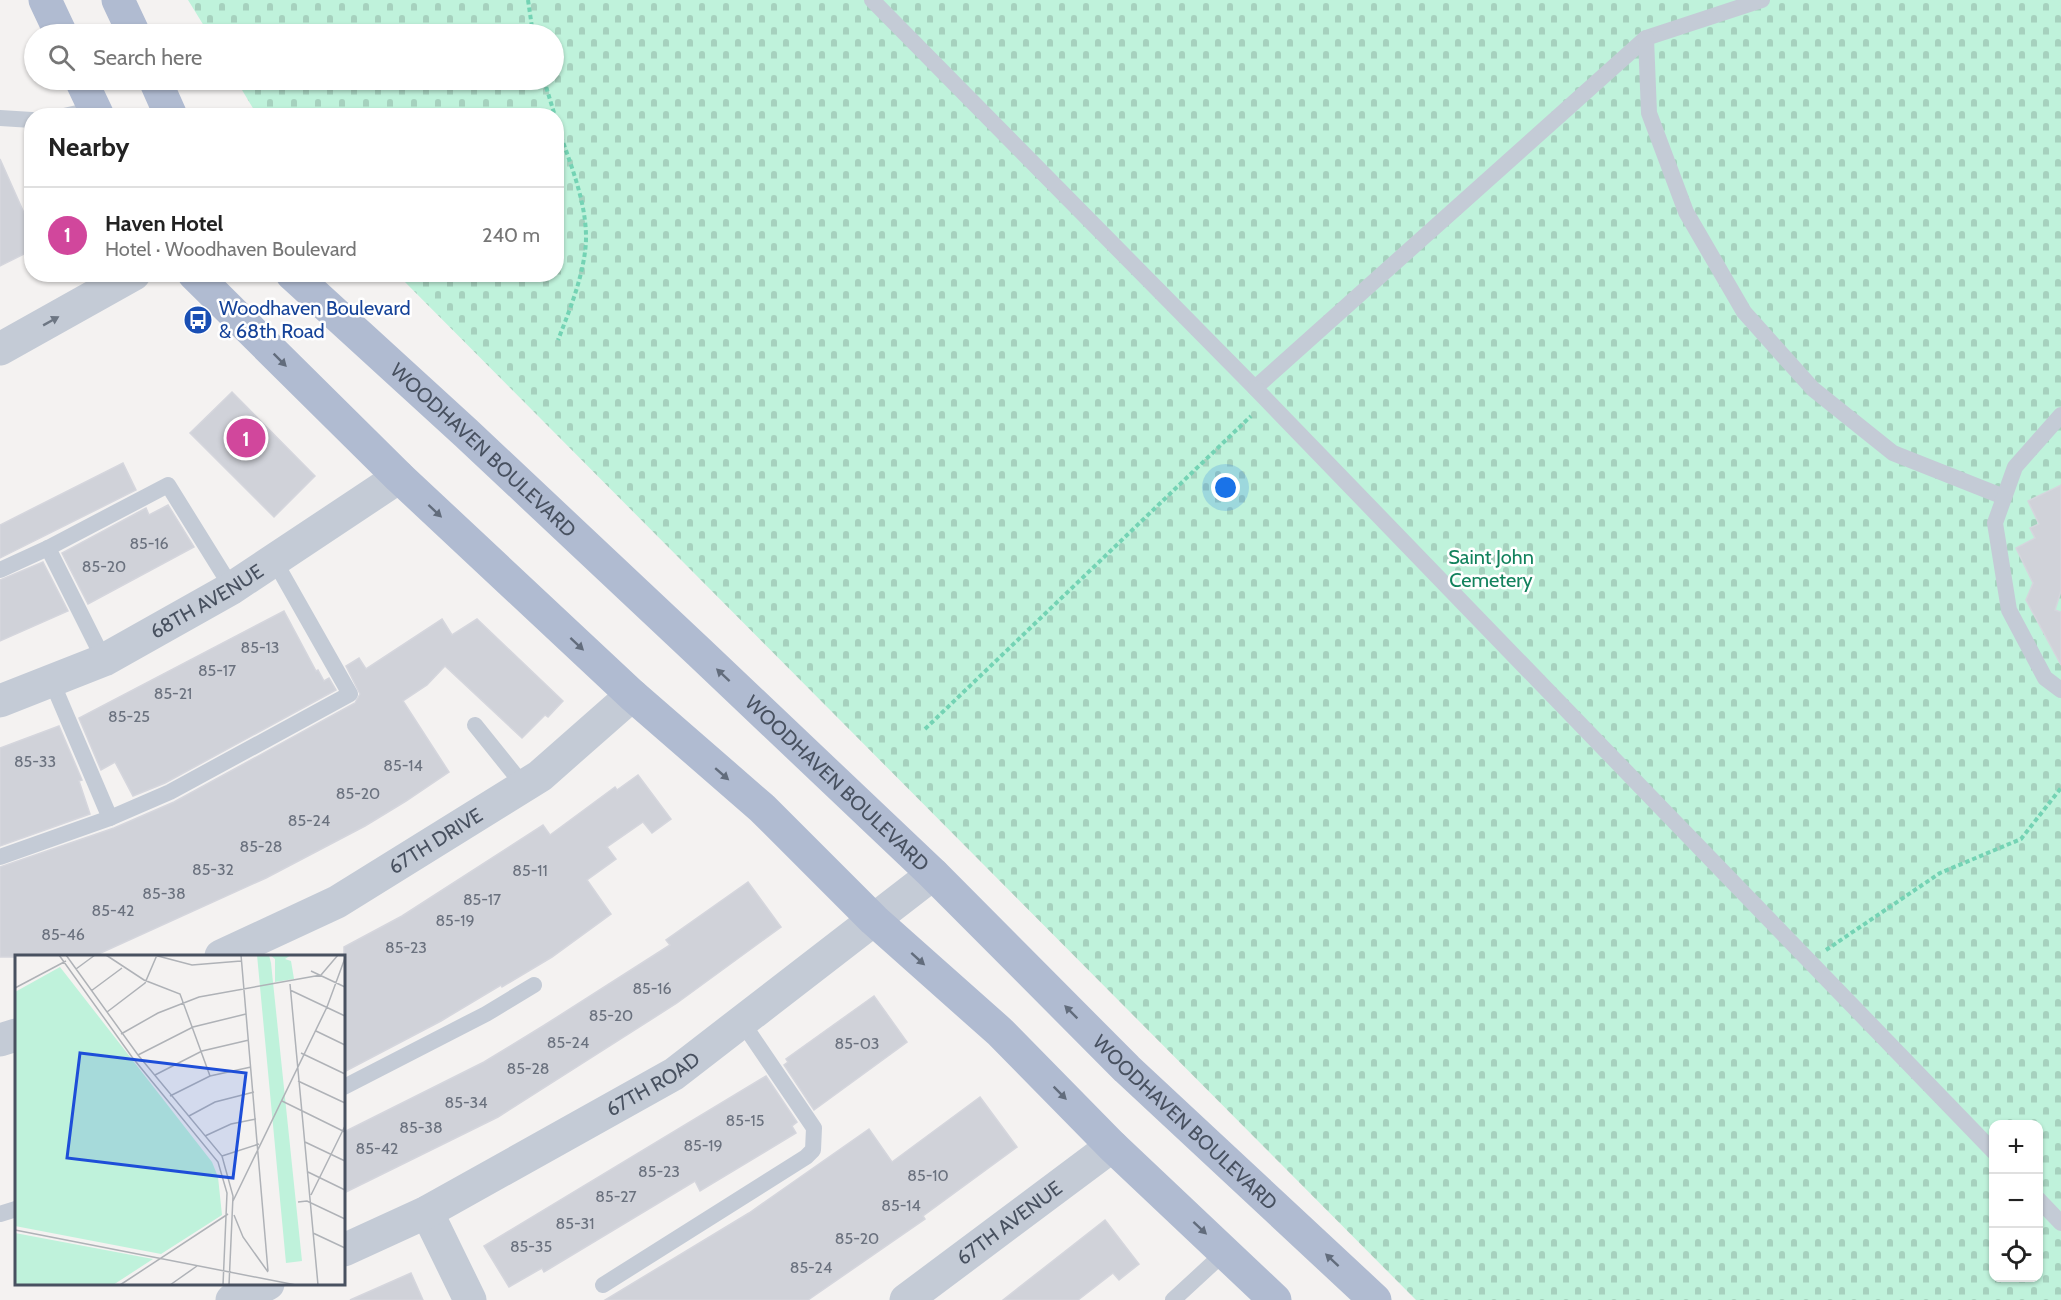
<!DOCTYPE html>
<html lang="en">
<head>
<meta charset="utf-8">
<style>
	:root { --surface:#fff; --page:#f2f2f2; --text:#222; --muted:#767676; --line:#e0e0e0; --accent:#0f4cf0 }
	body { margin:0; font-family:Cabin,sans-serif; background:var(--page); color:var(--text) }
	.controls { position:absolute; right:18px; bottom:18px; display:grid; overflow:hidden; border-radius:12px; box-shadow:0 2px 4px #0004 }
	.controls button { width:54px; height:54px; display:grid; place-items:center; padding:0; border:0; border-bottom:2px solid var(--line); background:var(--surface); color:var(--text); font:30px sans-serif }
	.you { position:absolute; left:1226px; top:488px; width:21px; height:21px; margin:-15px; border:4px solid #fff; border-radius:50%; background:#1a73e8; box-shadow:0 0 0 9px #1a73e833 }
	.badge { display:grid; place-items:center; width:39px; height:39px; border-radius:50%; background:var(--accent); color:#fff; font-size:20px; font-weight:700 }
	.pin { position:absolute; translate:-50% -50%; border:3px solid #fff; box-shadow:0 2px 6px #0006 }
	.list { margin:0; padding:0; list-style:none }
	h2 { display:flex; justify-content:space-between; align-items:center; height:78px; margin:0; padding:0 24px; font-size:26px }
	h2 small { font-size:20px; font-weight:400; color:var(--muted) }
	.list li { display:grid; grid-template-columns:39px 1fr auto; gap:18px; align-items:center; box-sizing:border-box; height:96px; padding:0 24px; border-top:2px solid var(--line) }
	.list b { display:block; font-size:22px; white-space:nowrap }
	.list p { margin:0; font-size:20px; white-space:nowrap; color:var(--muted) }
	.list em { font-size:20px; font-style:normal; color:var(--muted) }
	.icon { flex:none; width:33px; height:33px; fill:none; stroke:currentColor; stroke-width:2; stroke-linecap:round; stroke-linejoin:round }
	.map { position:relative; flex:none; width:2061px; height:1300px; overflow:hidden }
	.search { position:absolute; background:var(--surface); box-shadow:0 2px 4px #0004; left:24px; top:24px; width:540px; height:66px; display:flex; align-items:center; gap:15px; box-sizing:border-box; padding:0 21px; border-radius:33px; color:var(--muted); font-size:22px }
	.panel { position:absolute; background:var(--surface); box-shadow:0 2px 4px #0004; left:24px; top:108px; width:540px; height:174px; border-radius:24px }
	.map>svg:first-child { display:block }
</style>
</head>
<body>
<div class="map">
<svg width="2061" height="1300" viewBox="0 0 2061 1300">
	<defs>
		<pattern id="cemetery-stones" width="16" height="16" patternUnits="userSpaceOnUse" patternTransform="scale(1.5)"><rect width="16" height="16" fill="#bff2db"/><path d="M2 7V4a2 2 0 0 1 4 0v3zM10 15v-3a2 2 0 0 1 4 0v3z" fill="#a6d1be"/></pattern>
	</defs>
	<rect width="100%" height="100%" fill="#f4f2f1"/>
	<path fill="url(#cemetery-stones)" fill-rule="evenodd" d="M188,0h1873v1300h-645l-1018,-1025 158,-1v-158l-299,-1 -21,-35h318v-46h-345zM1994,1124h44v154h-44z"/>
	<g fill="#d0d2d9" stroke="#d5d6dd" stroke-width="1.5">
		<polygon points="0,159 32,231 32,250 0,266"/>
		<polygon points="232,392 315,476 274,517 190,433"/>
		<polygon points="123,463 136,490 0,558 0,525"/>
		<polygon points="2061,485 2061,591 2055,610 2061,612 2061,665 2026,600 2033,583 2016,548 2035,538 2030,528 2039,524 2028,501"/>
		<polygon points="168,505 194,547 88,604 62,553 146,508 149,515"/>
		<polygon points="43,562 68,611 0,641 0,580"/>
		<polygon points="284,611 316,671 318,670 324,681 329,678 336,690 165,783 133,796 115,762 101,770 79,718"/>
		<polygon points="442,619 452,635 477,619 563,701 548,717 545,715 522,738 445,666 427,685 403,701 449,772 406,801 365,826 266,878 92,957 0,957 0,867 114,828 174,802 355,703 360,694 346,666 359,658 366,669"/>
		<polygon points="59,726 82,780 79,781 90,814 0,846 0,748"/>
		<polygon points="638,775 671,819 652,833 643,822 607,847 616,859 587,880 611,914 552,957 502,987 501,985 441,1021 344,1072 344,947 402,916 543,825 550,835 615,787 617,790"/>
		<polygon points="748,882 781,927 677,1003 498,1117 344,1193 344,1132 484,1062 543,1026 670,945 666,940"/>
		<polygon points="874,996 907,1042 814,1110 784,1065 788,1062 786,1059"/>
		<polygon points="766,1076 797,1122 792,1126 796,1133 700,1191 695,1181 544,1272 542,1268 509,1287 484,1246"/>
		<polygon points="980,1097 1017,1147 923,1216 925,1219 808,1300 605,1300 749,1213 869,1129 892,1162"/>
		<polygon points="1105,1220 1139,1264 1119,1280 1113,1273 1078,1300 1003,1300"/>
		<polygon points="411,1273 423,1300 350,1300"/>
	</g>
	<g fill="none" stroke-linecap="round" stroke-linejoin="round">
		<g stroke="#74d3b4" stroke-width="4" stroke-dasharray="4.5 3" stroke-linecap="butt">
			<polyline points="528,0 533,34"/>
			<polyline points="544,80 555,116"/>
			<path d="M556,122c13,39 35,88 29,130 -4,30 -16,60 -27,88"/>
			<polyline points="925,729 1251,416"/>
			<polyline points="1826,950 1940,873 2021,839 2061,788"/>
		</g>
		<g stroke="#c4cbd6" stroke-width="16">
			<polyline points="872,0 1255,388 1646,38 1762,0"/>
			<polyline points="1646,38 1649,113 1686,212 1744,312 1813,389 1893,453 2004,497"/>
			<polyline points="64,116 95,109"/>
			<polyline points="0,118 32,120"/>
			<polyline points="1255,388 1994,1152"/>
			<polyline points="2061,415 2015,467 1995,523 2009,610 2045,678 2061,690"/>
			<polyline points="48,548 104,660"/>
			<polyline points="0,570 48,548 168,485 232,588"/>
			<polyline points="52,682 110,818"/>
			<polyline points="475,725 524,786"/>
			<polyline points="0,857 110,818 170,792 350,694 274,560"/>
			<polyline points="344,1087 486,1014 534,985"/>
			<polyline points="2038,1199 2061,1223"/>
			<polyline points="0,1214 16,1209"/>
			<polyline points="603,1285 806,1157 813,1150 814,1128 742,1022"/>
			<polyline points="1173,1300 1225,1252"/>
		</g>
		<g stroke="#c4cbd6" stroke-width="33">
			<polyline points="0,349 134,274"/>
			<path id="s1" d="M0,701l104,-41 128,-72 167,-111"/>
			<path id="s2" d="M221,956l116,-54 203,-126 92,-81"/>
			<polyline points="0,1040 16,1035"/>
			<polyline points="427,1212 470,1300"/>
			<path id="s3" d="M344,1250l83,-38 247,-138 259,-200"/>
			<polyline points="232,1300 268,1284"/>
			<path id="s4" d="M906,1300l206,-154"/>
		</g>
		<g stroke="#b0bbd1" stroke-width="33">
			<polyline points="45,0 61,34"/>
			<polyline points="118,0 134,34"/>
			<polyline points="81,80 98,116"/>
			<polyline points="155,80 171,116"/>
			<polyline points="194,274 399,477 632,695 762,808 874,920 1000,1032 1112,1146 1275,1300"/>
			<path id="s5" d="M292,274l174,159 233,219 234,222 194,195 248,231"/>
		</g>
	</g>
	<defs><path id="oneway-solid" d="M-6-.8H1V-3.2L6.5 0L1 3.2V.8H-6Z" transform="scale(1.5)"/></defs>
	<use fill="#6d7683" href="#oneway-solid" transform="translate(51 321) rotate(-29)"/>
	<g fill="#626c7c">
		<use href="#oneway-solid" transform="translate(280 360) rotate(45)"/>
		<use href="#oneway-solid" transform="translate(435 511) rotate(43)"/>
		<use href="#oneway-solid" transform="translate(577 644) rotate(43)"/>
		<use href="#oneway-solid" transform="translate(723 675) rotate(-137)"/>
		<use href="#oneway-solid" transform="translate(722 774) rotate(41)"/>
		<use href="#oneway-solid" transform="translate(918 959) rotate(42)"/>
		<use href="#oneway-solid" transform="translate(1071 1012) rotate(-135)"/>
		<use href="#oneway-solid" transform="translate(1060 1093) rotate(45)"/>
		<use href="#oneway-solid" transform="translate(1200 1228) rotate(43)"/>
		<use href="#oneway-solid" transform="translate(1332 1260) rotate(-137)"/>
	</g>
	<defs>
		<g id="bus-disc" transform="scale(1.5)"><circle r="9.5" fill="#1a4fb4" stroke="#fff"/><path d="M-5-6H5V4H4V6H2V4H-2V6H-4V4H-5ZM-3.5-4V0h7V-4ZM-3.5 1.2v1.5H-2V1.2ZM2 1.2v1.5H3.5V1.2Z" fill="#fff"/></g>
	</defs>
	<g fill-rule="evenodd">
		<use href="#bus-disc" x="198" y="320"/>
	</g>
	<g text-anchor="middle" stroke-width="5" stroke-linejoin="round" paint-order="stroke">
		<g font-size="16" fill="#6a717e">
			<text x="149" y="549">85-16</text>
			<text x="104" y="572">85-20</text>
			<text x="260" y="653">85-13</text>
			<text x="217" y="676">85-17</text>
			<text x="173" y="699">85-21</text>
			<text x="129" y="722">85-25</text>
			<text x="35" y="767">85-33</text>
			<text x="403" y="771">85-14</text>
			<text x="358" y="799">85-20</text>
			<text x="309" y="826">85-24</text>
			<text x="261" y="852">85-28</text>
			<text x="213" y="875">85-32</text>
			<text x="530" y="876">85-11</text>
			<text x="164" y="899">85-38</text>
			<text x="482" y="905">85-17</text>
			<text x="113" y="916">85-42</text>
			<text x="455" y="926">85-19</text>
			<text x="63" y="940">85-46</text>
			<text x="406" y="953">85-23</text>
			<text x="652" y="994">85-16</text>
			<text x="611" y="1021">85-20</text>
			<text x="568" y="1048">85-24</text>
			<text x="857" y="1049">85-03</text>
			<text x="528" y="1074">85-28</text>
			<text x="466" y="1108">85-34</text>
			<text x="745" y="1126">85-15</text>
			<text x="421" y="1133">85-38</text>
			<text x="703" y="1151">85-19</text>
			<text x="377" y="1154">85-42</text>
			<text x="659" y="1177">85-23</text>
			<text x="928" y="1181">85-10</text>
			<text x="616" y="1202">85-27</text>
			<text x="901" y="1211">85-14</text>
			<text x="575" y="1229">85-31</text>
			<text x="857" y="1244">85-20</text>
			<text x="531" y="1252">85-35</text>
			<text x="811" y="1273">85-24</text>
		</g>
		<g font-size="20" fill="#164399" stroke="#fff" text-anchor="start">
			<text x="219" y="315">Woodhaven Boulevard<tspan x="219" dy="23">&amp; 68th Road</tspan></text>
		</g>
		<g font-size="20" fill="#485160" stroke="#fff">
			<text dy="7" stroke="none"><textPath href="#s5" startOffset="260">WOODHAVEN BOULEVARD</textPath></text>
			<text dy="7" stroke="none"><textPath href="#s1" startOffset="230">68TH AVENUE</textPath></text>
			<text dy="7" stroke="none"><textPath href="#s5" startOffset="746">WOODHAVEN BOULEVARD</textPath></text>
			<text dy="7" stroke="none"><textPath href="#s2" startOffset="244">67TH DRIVE</textPath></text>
			<text dy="7" stroke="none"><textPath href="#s3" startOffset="351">67TH ROAD</textPath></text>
			<text dy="7" stroke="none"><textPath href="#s5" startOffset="1232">WOODHAVEN BOULEVARD</textPath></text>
			<text dy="7" stroke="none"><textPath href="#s4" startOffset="129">67TH AVENUE</textPath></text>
		</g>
		<g font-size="20" fill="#12825d" stroke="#fff">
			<text x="1491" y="564">Saint John<tspan x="1491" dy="23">Cemetery</tspan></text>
		</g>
	</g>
	<g transform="translate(15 955)">
		<rect width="330" height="330" fill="#f4f2f1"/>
		<path d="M255,0h21l-6,4 6,2 3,18 -19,3v-23z" fill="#bff2db"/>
		<path d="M242,0h12l2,8 31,298 -16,2z" fill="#bff2db"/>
		<path d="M45,12l152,195 6,15 4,38 -61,39 -146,-28v-234zM0,278l138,26 -40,26h-98z" fill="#bff2db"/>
		<path fill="none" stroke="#afb2b7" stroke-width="1.5" d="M44,0l73,102 86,105 9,31 -4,92M51,0l72,100 84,101 11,40 -4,89M91,0l38,25 36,14 30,82M139,0l38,10 49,-4M226,0l27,316M61,14l19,-14M296,16l34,16M306,20l17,-20M275,29l28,301M0,33l51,-27M275,35l55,26M76,36l31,-23M92,57l38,-29 12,-28M301,76l29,14M106,79l37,-21 41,-16 122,-22M286,98l44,21M123,100l55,-28 53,-13M140,120l47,-24 47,-11M283,126l47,22M155,141l40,-20 41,-9M267,146l63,31M174,161l26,-14 39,-10M190,181l26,-12 25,-5M290,187l40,19M207,201l37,-12M293,217l37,18M296,240l34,-69M218,246l94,-194 18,-49M283,247l9,-1 38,18M219,260l9,22 25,35M0,275l281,55M298,278l32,15M105,330l108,-71M155,330l27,-19"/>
		<path fill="#1d4ed8" fill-opacity="0.15" stroke="#1d4ed8" stroke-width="3" d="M65,98l166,20 -13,105 -166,-20z"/>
		<rect width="330" height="330" fill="none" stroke="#485160" stroke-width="3"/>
	</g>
</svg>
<div class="controls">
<button>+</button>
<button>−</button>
<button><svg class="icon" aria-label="locate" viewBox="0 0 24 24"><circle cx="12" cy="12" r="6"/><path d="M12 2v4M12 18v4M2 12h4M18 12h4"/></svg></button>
</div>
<div class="you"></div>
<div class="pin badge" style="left:246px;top:438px;background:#d1479c">1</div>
<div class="search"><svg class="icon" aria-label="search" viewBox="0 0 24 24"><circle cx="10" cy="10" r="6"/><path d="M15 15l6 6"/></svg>Search here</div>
<section class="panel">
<h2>Nearby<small></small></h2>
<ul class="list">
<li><span class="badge" style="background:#d1479c">1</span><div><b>Haven Hotel</b><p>Hotel · Woodhaven Boulevard</p></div><em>240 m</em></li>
</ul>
</section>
</div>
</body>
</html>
